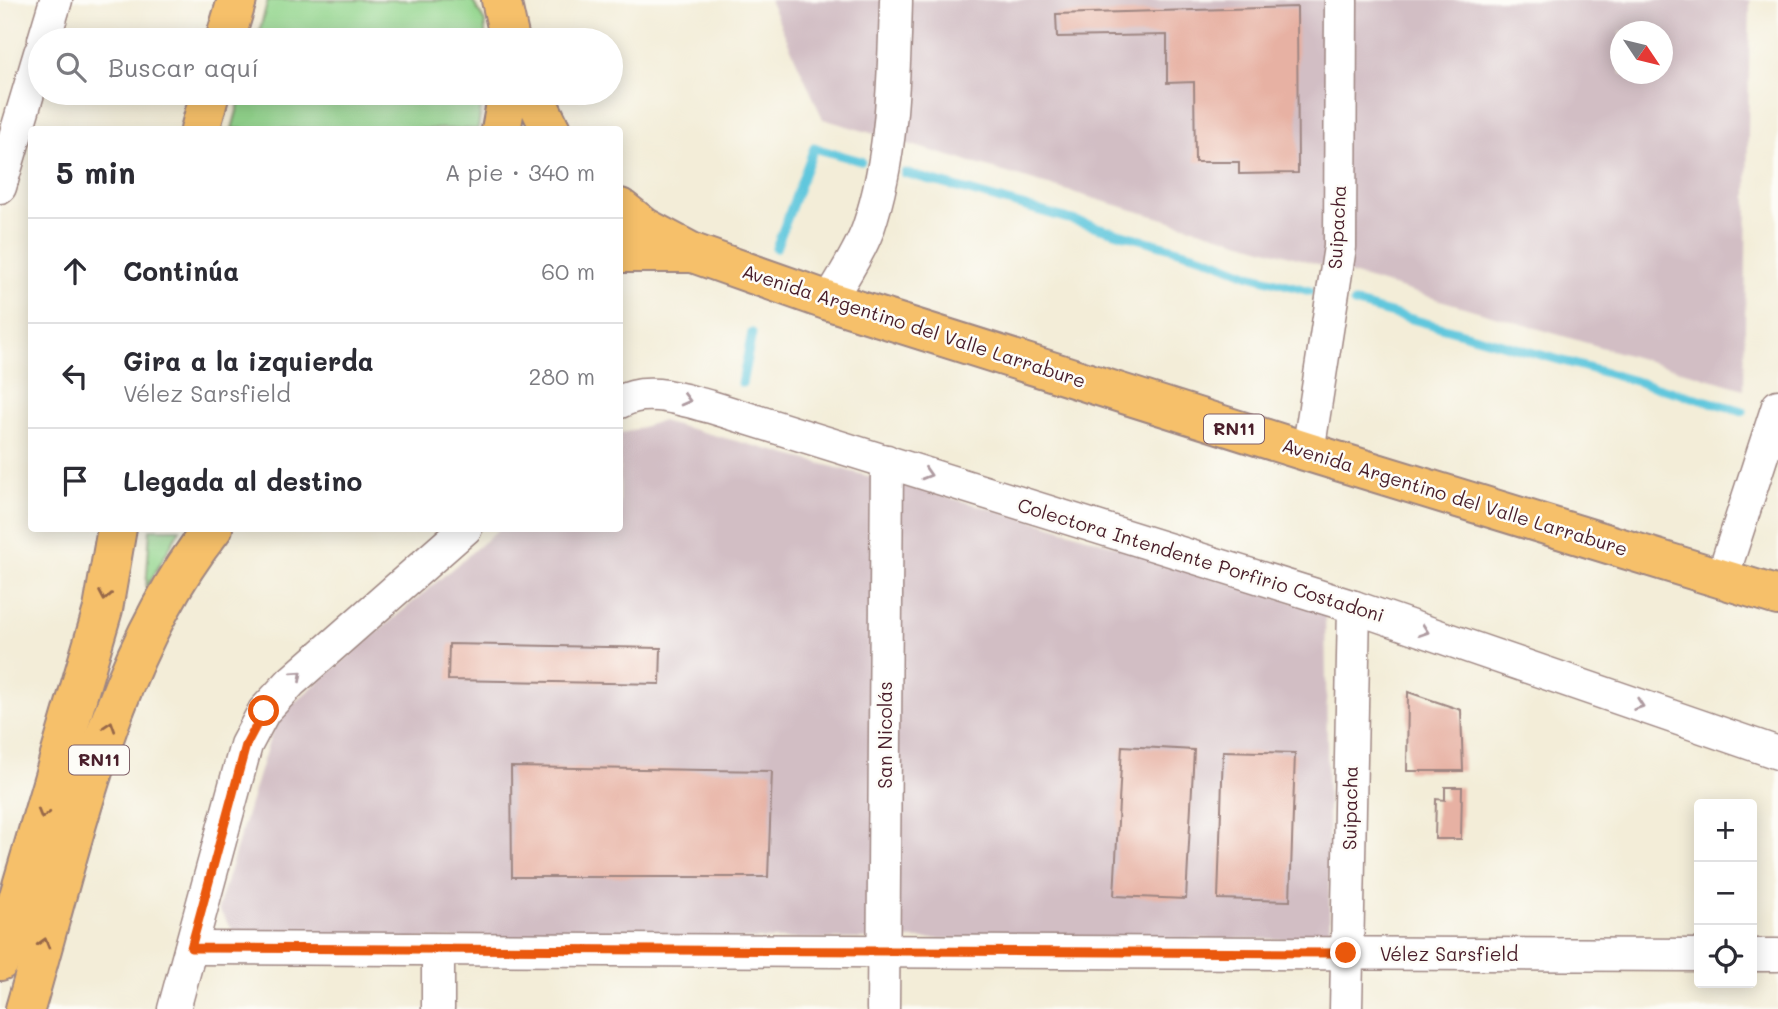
<!DOCTYPE html>
<html lang="es">
<head>
<meta charset="utf-8">
<style>
	:root { --surface:#fff; --page:#f2f2f3; --text:#2b2b33; --muted:#7c7c81; --line:#e1e1e2 }
	body { margin:0; font-family:Mali,sans-serif; background:var(--page); color:var(--text) }
	.controls { position:absolute; right:21px; bottom:21px; display:grid; overflow:hidden; border-radius:7px; box-shadow:0 4px 18px #0003 }
	.controls button { width:63px; height:63px; display:grid; place-items:center; padding:0; border:0; border-bottom:2px solid var(--line); background:var(--surface); color:var(--text); font:35px sans-serif }
	.compass { position:absolute; left:1610px; top:21px; width:63px; height:63px; border-radius:50%; background:var(--surface); box-shadow:0 4px 18px #0003; rotate:125deg }
	.stop { position:absolute; width:21px; height:21px; margin:-16px; border:5px solid #ea580c; border-radius:50%; background:#fff }
	.stop.end { background:#ea580c; border-color:#fff; box-shadow:0 2px 7px #0008 }
	.list { margin:0; padding:0; list-style:none }
	h2 { display:flex; justify-content:space-between; align-items:center; height:91px; margin:0; padding:0 28px; font-size:30px }
	h2 small { font-size:23px; font-weight:400; color:var(--muted) }
	.list li { display:grid; grid-template-columns:46px 1fr auto; gap:21px; align-items:center; box-sizing:border-box; height:105px; padding:0 28px; border-top:2px solid var(--line) }
	.list b { display:block; font-size:26px; white-space:nowrap }
	.list p { margin:0; font-size:23px; white-space:nowrap; color:var(--muted) }
	.list em { font-size:23px; font-style:normal; color:var(--muted) }
	.icon { flex:none; width:38px; height:38px; fill:none; stroke:currentColor; stroke-width:2; stroke-linecap:round; stroke-linejoin:round }
	.map { position:relative; flex:none; width:1778px; height:1009px; overflow:hidden }
	.search { position:absolute; background:var(--surface); box-shadow:0 4px 18px #0003; left:28px; top:28px; width:595px; height:77px; display:flex; align-items:center; gap:18px; box-sizing:border-box; padding:0 24px; border-radius:38px; color:var(--muted); font-size:26px }
	.panel { position:absolute; background:var(--surface); box-shadow:0 4px 18px #0003; left:28px; top:126px; width:595px; height:406px; border-radius:7px }
	.map>svg:first-child { display:block }
</style>
</head>
<body>
<div class="map">
<svg width="1778" height="1009" viewBox="0 0 1778 1009">
	<rect width="100%" height="100%" fill="#fdfcf7"/>
	<filter id="ink" filterUnits="userSpaceOnUse"><feTurbulence type="fractalNoise" baseFrequency=".0143" numOctaves="2"/><feDisplacementMap in="SourceGraphic" scale="14" xChannelSelector="R" yChannelSelector="G"/><feConvolveMatrix kernelMatrix="1 2 1 2 8 2 1 2 1" color-interpolation-filters="sRGB"/></filter>
	<filter id="wash" filterUnits="userSpaceOnUse"><feTurbulence type="fractalNoise" baseFrequency=".00686" numOctaves="4" result="noise"/><feDisplacementMap in="SourceGraphic" scale="28" xChannelSelector="R" yChannelSelector="G"/><feGaussianBlur stdDeviation="1.57" result="paint"/><feColorMatrix in="noise" values="0 0 0 0 0 0 0 0 0 0 0 0 0 0 0 0 0 1.4 0 .05"/><feComposite in="paint" operator="in"/></filter>
	<g filter="url(#wash)">
		<rect width="100%" height="100%" fill="#f3edd8"/>
		<g fill="#d2bec4" fill-rule="evenodd">
			<path d="M769,0h981l-6,389 -921,-270zM1620,32h42v42h-42z"/>
			<polygon points="661,421 1029,519 1325,612 1330,939 239,939 218,909 276,718 499,529 620,528 620,434"/>
		</g>
		<g fill="#93d58d" stroke="#6e7a5c" stroke-width="2">
			<polygon points="268,0 472,0 485,22 485,40 257,40"/>
			<polygon points="242,93 483,93 478,129 232,129"/>
			<polygon points="150,529 180,529 146,589"/>
		</g>
		<g fill="none" stroke-linecap="round" stroke-linejoin="round">
			<g stroke="#60c7dd" stroke-width="9">
				<polyline points="905,173 1207,258 1250,275 1310,291"/>
				<polyline points="776,248 814,148 861,161"/>
				<polyline points="1354,303 1743,411"/>
				<polyline points="742,383 752,333"/>
			</g>
		</g>
		<g id="blocks">
			<g fill="#e7b1a3">
				<polygon points="1297,7 1298,173 1239,174 1239,162 1195,162 1194,82 1167,83 1167,35 1057,37 1056,14"/>
				<polygon points="449,644 661,648 660,684 448,680"/>
				<polygon points="1408,692 1461,710 1463,771 1407,771"/>
				<polygon points="1122,746 1194,750 1186,899 1114,896"/>
				<polygon points="1223,751 1295,753 1290,901 1218,899"/>
				<polygon points="511,767 772,771 768,877 512,877"/>
				<polygon points="1445,787 1462,787 1461,839 1435,839 1436,799 1445,800"/>
			</g>
		</g>
	</g>
	<g filter="url(#ink)">
		<use href="#blocks" fill-opacity="0" stroke="#9e8682" stroke-width="2"/>
		<g fill="none" stroke-linecap="round" stroke-linejoin="round">
			<g stroke="#9e8682" stroke-width="35">
				<g id="street">
					<polyline points="44,40 56,0"/>
					<polyline points="0,187 40,53"/>
					<path d="M829,301c13,-23 30,-47 39,-72 25,-73 26,-152 28,-229"/>
					<path d="M620,402c27,-16 63,-2 91,5l643,200 424,146"/>
					<polyline points="1308,452 1340,247 1341,0"/>
					<polyline points="1722,578 1778,406"/>
					<polyline points="191,948 1699,955"/>
					<polyline points="1752,955 1778,955"/>
					<polyline points="174,1009 246,745 264,711 291,682 466,528"/>
					<polyline points="438,1009 438,950"/>
					<polyline points="883,1009 887,461"/>
					<polyline points="1346,1009 1354,607"/>
				</g>
			</g>
			<g stroke="#9e8682" stroke-width="42">
				<g id="highway">
					<polyline points="501,0 510,40"/>
					<polyline points="225,40 237,0"/>
					<polyline points="533,93 551,130"/>
					<polyline points="200,130 210,93"/>
					<polyline points="501,130 508,93"/>
					<polyline points="620,208 644,227 693,253 829,301 1308,452 1778,596"/>
					<polyline points="620,253 688,253"/>
					<polyline points="0,961 103,609 117,528"/>
					<path d="M25,1009c47,-159 83,-349 188,-481"/>
				</g>
			</g>
			<use href="#street" stroke="#fff" stroke-width="32"/>
			<use href="#highway" stroke="#f6c06b" stroke-width="38"/>
		</g>
		<defs><path id="oneway-chevron" d="M-2-3.5L2.5 0L-2 3.5" fill="none" stroke-width="1.6" stroke-linecap="round" stroke-linejoin="round" transform="scale(1.75)"/></defs>
		<g stroke="#ae9aa0">
			<use href="#oneway-chevron" transform="translate(686 400) rotate(15)"/>
			<use href="#oneway-chevron" transform="translate(927 474) rotate(17)"/>
			<use href="#oneway-chevron" transform="translate(1424 631) rotate(19)"/>
			<use href="#oneway-chevron" transform="translate(298 675) rotate(-42)"/>
			<use href="#oneway-chevron" transform="translate(1639 705) rotate(19)"/>
		</g>
		<g stroke="#976748">
			<use href="#oneway-chevron" transform="translate(105 596) rotate(100)"/>
			<use href="#oneway-chevron" transform="translate(110 726) rotate(-72)"/>
			<use href="#oneway-chevron" transform="translate(43 814) rotate(106)"/>
			<use href="#oneway-chevron" transform="translate(44 943) rotate(-74)"/>
		</g>
	</g>
	<g fill="none" stroke-linecap="round" stroke-linejoin="round" filter="url(#ink)">
		<polyline stroke="#ea580c" stroke-width="9" points="264,711 246,745 191,948 1346,953"/>
	</g>
	<g text-anchor="middle" stroke-width="5" stroke-linejoin="round" paint-order="stroke">
		<g fill="#fdfcf7" stroke="#806168" stroke-width="2">
			<rect x="1204" y="414.5" width="60" height="29" rx="5"/>
			<rect x="69" y="745.5" width="60" height="29" rx="5"/>
		</g>
		<g font-size="18" font-weight="bold" fill="#4a1f2b">
			<text x="1234" y="435">RN11</text>
			<text x="99" y="766">RN11</text>
		</g>
		<g font-size="19" fill="#4a1f2b" stroke="#fdfcf7">
			<text transform="translate(1337 227) rotate(-87)" y="7">Suipacha</text>
			<text transform="translate(914 326) rotate(18)" y="7">Avenida Argentino del Valle Larrabure</text>
			<text transform="translate(1455 497) rotate(17)" y="7">Avenida Argentino del Valle Larrabure</text>
			<text transform="translate(1201 560) rotate(17)" y="7">Colectora Intendente Porfirio Costadoni</text>
			<text transform="translate(885 735) rotate(-90)" y="7">San Nicolás</text>
			<text transform="translate(1350 808) rotate(-89)" y="7">Suipacha</text>
			<text x="1449" y="961">Vélez Sarsfield</text>
		</g>
	</g>
</svg>
<div class="controls">
<button>+</button>
<button>−</button>
<button><svg class="icon" aria-label="locate" viewBox="0 0 24 24"><circle cx="12" cy="12" r="6"/><path d="M12 2v4M12 18v4M2 12h4M18 12h4"/></svg></button>
</div>
<svg class="compass" viewBox="-18 -18 36 36"><path d="M0-13l5 13h-10z" fill="#e53935"/><path d="M0 13l5-13h-10z" fill="#7c7c81"/></svg>
<div class="stop" style="left:264px;top:711px"></div>
<div class="stop end" style="left:1346px;top:953px"></div>
<div class="search"><svg class="icon" aria-label="search" viewBox="0 0 24 24"><circle cx="10" cy="10" r="6"/><path d="M15 15l6 6"/></svg>Buscar aquí</div>
<section class="panel">
<h2>5 min<small>A pie · 340 m</small></h2>
<ul class="list">
<li><svg class="icon" aria-label="ahead" viewBox="0 0 24 24"><path d="M12 20V5M6 11l6-6 6 6"/></svg><div><b>Continúa</b></div><em>60 m</em></li>
<li><svg class="icon" aria-label="left" viewBox="0 0 24 24"><path d="M17 20v-9H6M10 6l-5 5 5 5"/></svg><div><b>Gira a la izquierda</b><p>Vélez Sarsfield</p></div><em>280 m</em></li>
<li><svg class="icon" aria-label="arrive" viewBox="0 0 24 24"><path d="M6 21V4h12l-3 4 3 4H6"/></svg><div><b>Llegada al destino</b></div></li>
</ul>
</section>
</div>
</body>
</html>
